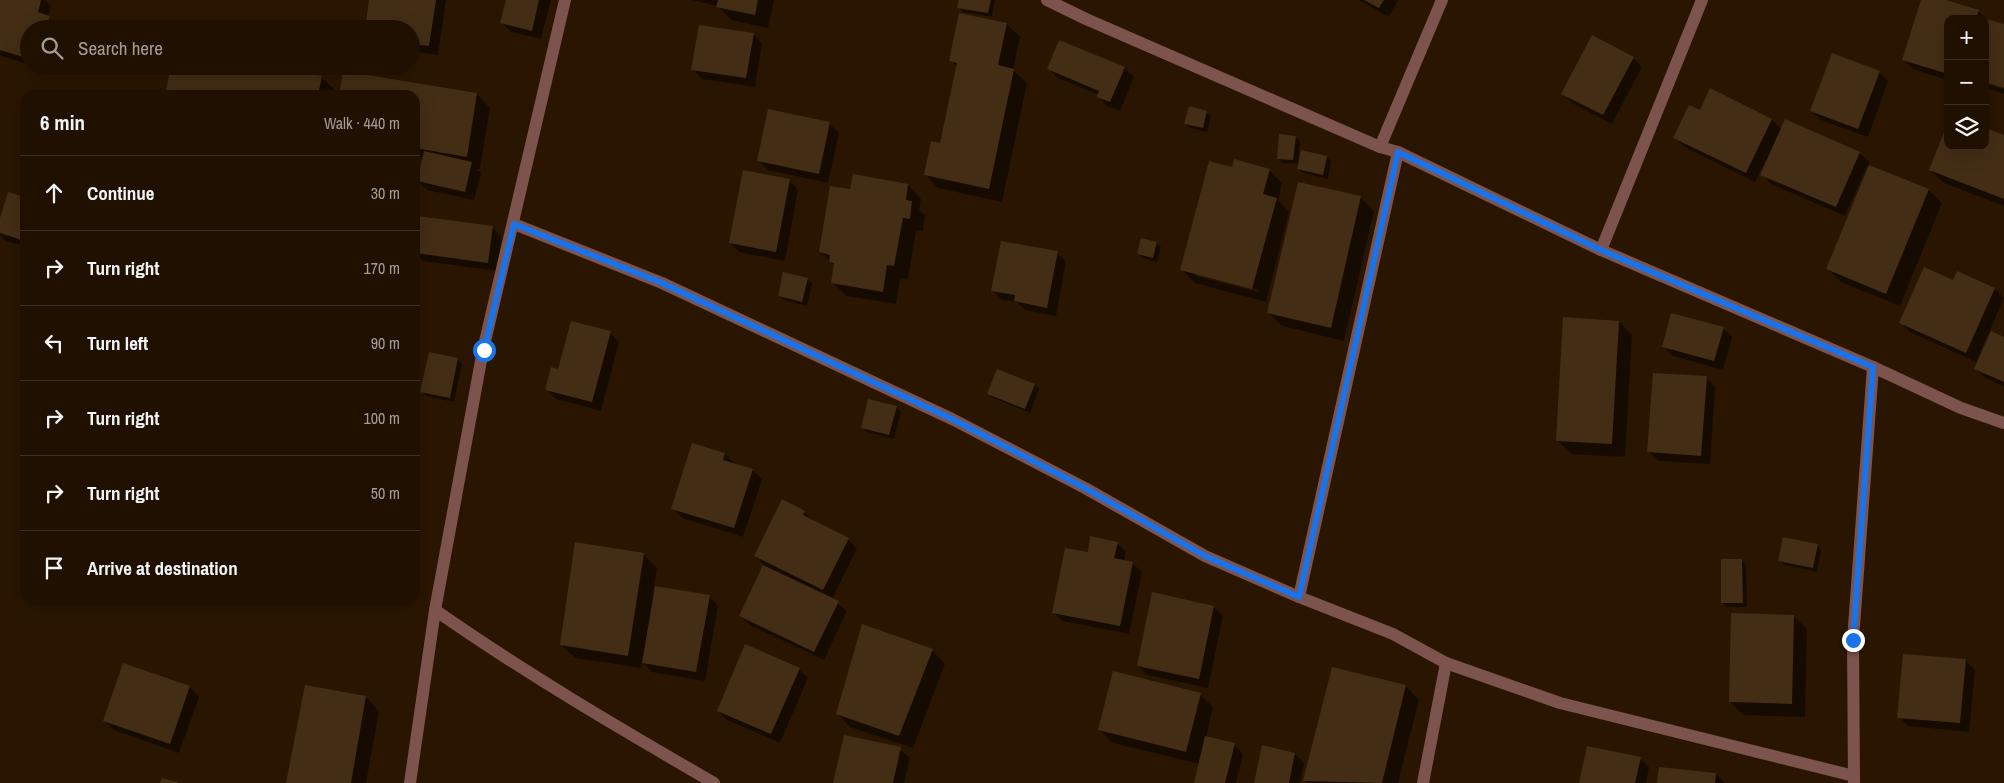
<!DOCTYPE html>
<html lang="en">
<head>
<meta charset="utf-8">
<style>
	:root { --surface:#201000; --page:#28190a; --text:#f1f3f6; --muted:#a29d99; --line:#3d3022 }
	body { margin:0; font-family:"Archivo Narrow",sans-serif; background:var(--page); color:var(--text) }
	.controls { position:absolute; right:15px; top:15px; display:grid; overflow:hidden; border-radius:10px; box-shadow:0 5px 20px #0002 }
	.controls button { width:45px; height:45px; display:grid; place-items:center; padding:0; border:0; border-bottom:1px solid var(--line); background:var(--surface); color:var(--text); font:25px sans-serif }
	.stop { position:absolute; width:15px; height:15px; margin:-11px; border:4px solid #1a73e8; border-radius:50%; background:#fff }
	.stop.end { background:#1a73e8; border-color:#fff; box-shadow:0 1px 5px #0008 }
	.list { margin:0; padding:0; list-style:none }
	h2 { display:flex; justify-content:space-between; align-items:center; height:65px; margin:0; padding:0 20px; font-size:21px }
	h2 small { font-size:16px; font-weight:400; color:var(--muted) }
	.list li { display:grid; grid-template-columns:32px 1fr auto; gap:15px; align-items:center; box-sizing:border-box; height:75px; padding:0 20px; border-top:1px solid var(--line) }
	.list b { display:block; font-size:19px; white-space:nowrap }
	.list em { font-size:16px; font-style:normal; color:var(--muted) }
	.icon { flex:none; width:28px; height:28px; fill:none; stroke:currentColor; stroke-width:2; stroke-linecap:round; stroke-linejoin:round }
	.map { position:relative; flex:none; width:2004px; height:783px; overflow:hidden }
	.search { position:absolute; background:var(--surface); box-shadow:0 5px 20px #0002; left:20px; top:20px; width:400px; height:55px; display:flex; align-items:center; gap:12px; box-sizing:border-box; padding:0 18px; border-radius:28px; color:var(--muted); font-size:19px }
	.panel { position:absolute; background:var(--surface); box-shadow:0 5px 20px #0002; left:20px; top:90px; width:400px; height:515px; border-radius:15px }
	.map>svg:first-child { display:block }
</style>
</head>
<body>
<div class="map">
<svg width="2004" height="783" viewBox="0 0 2004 783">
	<rect width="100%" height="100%" fill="#2a1600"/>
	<g fill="#0007" fill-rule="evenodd">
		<polygon points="0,0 45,0 51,6 48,17 59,27 58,29 29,29 29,65 0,55"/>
		<polygon points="371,0 446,0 438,55 411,51 411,29"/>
		<polygon points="507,0 551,0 541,39 511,32 502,23"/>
		<polygon points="691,0 774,0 768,28 731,20 718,6"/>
		<polygon points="960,0 995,0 992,17 963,12 959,7"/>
		<polygon points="1359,0 1398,0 1389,17"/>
		<polygon points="1922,0 1941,0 1978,11 1987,20 2004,25 2004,87 1985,81 1985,19 1948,19 1948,80 1913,69 1904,60"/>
		<polygon points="1007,24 1020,37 1013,70 1027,83 1002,202 938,188 925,174 941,144 958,67 950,60"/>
		<polygon points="753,34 762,43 755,87 702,79 693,69"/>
		<polygon points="1633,58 1642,67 1612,124 1572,103 1562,93"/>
		<polygon points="1124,68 1134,77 1120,111 1107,106 1098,97 1099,95 1058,78 1049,69"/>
		<polygon points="1879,72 1888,81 1868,137 1821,120 1811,111"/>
		<polygon points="321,77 335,90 334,95 166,95"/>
		<polygon points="1985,84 2004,89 2004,94 1985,88"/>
		<polygon points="1711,90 1772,120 1782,130 1786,121 1860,153 1869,162 1868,165 1929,190 1942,203 1900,306 1841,282 1828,269 1869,167 1867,166 1845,216 1771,184 1762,174 1768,161 1766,160 1755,182 1684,147 1675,138 1700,112"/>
		<polygon points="477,94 490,108 480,169 477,169 481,173 474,200 427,190 418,181 423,160 415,159 415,95 340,95"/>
		<polygon points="1206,112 1211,116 1207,132 1190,128 1186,124"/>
		<polygon points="829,123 839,133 828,183 768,170 759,161"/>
		<polygon points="2004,136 2004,206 1944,183 1930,170 1948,146 1985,146"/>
		<polygon points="1295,137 1300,141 1298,163 1327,157 1331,161 1328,179 1303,173 1298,169 1299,164 1282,163 1278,158"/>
		<path d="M1232,169l37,1 13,13 -4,17 11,12 -23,90 -71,-19 -13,-13zM1196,273l63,17 -1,2 -62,-16z"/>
		<polygon points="789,180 798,190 785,261 739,252 730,243"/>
		<polygon points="1299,183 1361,198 1374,211 1344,341 1282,326 1268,313"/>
		<polygon points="908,185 921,199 919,210 925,215 923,231 916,230 908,279 900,278 896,304 846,296 832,282 835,266 820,252 851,191"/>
		<polygon points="25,198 25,246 6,241 0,235 0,222"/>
		<polygon points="419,217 492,227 501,236 497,271 423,261 415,253"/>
		<polygon points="1156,243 1161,247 1157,262 1143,258 1138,254"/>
		<polygon points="1057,252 1066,262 1056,316 1025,310 1017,302 1002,300 993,291"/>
		<polygon points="1957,273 1995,289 2004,298 1976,362 1910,332 1901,323 1953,282"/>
		<polygon points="808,279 812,283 807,306 784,300 779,296"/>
		<polygon points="1619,322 1632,335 1625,457 1571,454 1557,440"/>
		<polygon points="1723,328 1732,337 1723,370 1673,356 1664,347"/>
		<polygon points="610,333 619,342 601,411 556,399 546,389 559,371"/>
		<polygon points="2004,338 2004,386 1985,378 1976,369"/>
		<polygon points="430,354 458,360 462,364 454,402 426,396 422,392"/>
		<polygon points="1706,378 1715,387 1710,464 1658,461 1649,452"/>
		<polygon points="1034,385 1039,389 1030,413 993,398 988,394"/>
		<polygon points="896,407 901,412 894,439 867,432 862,427"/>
		<polygon points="693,444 725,454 734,463 752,470 762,479 743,537 682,518 672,508"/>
		<polygon points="804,512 814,521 848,539 857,549 832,599 847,611 824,660 750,625 740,616 764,565 755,556"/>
		<polygon points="1117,543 1126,552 1124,561 1132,563 1142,572 1129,634 1062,621 1053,612 1089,554"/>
		<polygon points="1817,545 1821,550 1817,572 1784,565 1779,560"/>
		<polygon points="643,554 657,568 653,594 709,596 718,606 705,681 652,672 642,662 642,668 575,658 561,645"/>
		<polygon points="1742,560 1746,565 1747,607 1727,607 1723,603"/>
		<polygon points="1214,607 1223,616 1208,688 1147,675 1138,666"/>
		<polygon points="1794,616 1807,629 1805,717 1743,715 1730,702"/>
		<polygon points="932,650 945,664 913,748 850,727 837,713"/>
		<polygon points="1965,660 1975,670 1969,732 1908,726 1899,717"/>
		<polygon points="124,665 190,687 199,697 179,753 114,730 104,721"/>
		<polygon points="799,669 808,678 780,743 727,720 718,711"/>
		<polygon points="1406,686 1419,700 1398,783 1307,783 1305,781"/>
		<polygon points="1200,694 1213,707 1206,738 1234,744 1243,754 1236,783 1195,783 1200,764 1113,743 1099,730"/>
		<polygon points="366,697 379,711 366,783 288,783"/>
		<polygon points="900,749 910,758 904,783 835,783"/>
		<polygon points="1295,754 1304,763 1300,783 1255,783"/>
		<polygon points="1640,758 1649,767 1646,783 1581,783"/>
		<polygon points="1716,774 1725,783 1659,783"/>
	</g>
	<g fill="#432d15">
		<polygon points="0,0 41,0 38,12 50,16 46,29 29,29 29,47 26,46 23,57 0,50"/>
		<polygon points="369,0 436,0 429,46 411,44 411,29 365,29"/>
		<polygon points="506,0 539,0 532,31 500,23"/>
		<polygon points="718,0 758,0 755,15 716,7"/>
		<polygon points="959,0 991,0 988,13 957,8"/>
		<polygon points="1364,0 1384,0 1379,8"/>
		<polygon points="1921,0 1946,0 1979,10 1976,19 1948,19 1948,74 1902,60"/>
		<polygon points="959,13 1007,23 998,65 1014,69 989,189 924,175 931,141 940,143 957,63 949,61"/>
		<polygon points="1986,19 2004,24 2004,88 1985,82"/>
		<polygon points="699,25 754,33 746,78 691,70"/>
		<polygon points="1592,35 1634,57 1603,115 1561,94"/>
		<polygon points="1059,40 1125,67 1110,102 1096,97 1099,91 1047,69"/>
		<polygon points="1832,53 1880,71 1858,129 1810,111"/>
		<polygon points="171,66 274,66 322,76 318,95 165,95"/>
		<polygon points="343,71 477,93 467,157 415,148 415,95 339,95"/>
		<polygon points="1710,88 1772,119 1746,173 1673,138 1689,105 1700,110"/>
		<polygon points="1189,106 1207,111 1203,128 1184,124"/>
		<polygon points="768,109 830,122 819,174 757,161"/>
		<polygon points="1785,119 1860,152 1836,207 1760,175"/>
		<polygon points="1948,122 1948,146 1985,146 1985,128 2004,135 2004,199 1929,170"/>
		<polygon points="1279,134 1296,136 1293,160 1277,159"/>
		<polygon points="1301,150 1327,156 1323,175 1297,169"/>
		<polygon points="424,151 472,162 465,192 417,181"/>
		<polygon points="1234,159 1270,169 1263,194 1277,198 1252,289 1180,270 1209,161 1232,167"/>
		<polygon points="1869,165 1929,189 1886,294 1826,269"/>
		<polygon points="743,170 790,179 776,252 729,243"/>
		<polygon points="853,174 908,184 906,200 912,201 910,219 903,218 894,266 887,265 883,292 831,283 834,263 829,262 830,255 819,252 830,186 850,189"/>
		<polygon points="1298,182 1361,196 1331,328 1267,313"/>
		<polygon points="8,192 25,197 25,241 0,233 0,218"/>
		<polygon points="418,216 493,226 488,263 415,253"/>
		<polygon points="1141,238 1157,242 1153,258 1137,254"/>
		<polygon points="1001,241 1058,251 1047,308 1014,301 1015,295 991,291"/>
		<polygon points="1924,267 1953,280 1957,271 1995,288 1966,353 1899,323"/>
		<polygon points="783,272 808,278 802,302 778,296"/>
		<polygon points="1671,313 1724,327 1714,361 1662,347"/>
		<polygon points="1563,317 1619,321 1612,444 1556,441"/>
		<polygon points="571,321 611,331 592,402 545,390 551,367 558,369"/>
		<polygon points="1991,331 2004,337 2004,382 1974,369"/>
		<polygon points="429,352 458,358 450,398 420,392"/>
		<polygon points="997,369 1035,384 1025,409 987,394"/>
		<polygon points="1653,373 1707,376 1701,456 1647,452"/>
		<polygon points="868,399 897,406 889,435 861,428"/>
		<polygon points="692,443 725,453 723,460 753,469 734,528 671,509"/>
		<polygon points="782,499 805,511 803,515 849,538 823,590 754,556"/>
		<polygon points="1090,536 1118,542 1114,558 1133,562 1120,626 1052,613 1065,548 1088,552"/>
		<polygon points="1783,537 1818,544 1813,568 1778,561"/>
		<polygon points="575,542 644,553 628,656 560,645"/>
		<polygon points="1721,559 1742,559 1743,603 1721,603"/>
		<polygon points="763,565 839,601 814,652 739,616"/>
		<polygon points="655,586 710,595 696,672 642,663"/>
		<polygon points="1152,592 1214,606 1199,679 1137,666"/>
		<polygon points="1731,613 1794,615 1792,704 1729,702"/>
		<polygon points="862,624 933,649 899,736 836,714"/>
		<polygon points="745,644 800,668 771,734 717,711"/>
		<polygon points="1903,654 1966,659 1960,723 1897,718"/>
		<polygon points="123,663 190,686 170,744 103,721"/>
		<polygon points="1332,667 1406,685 1382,783 1303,781"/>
		<polygon points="1113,671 1201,693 1186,752 1098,730"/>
		<polygon points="305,685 366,696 351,783 286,783"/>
		<polygon points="844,735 901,747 893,783 833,783"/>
		<polygon points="1205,736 1235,743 1225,783 1194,783"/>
		<polygon points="1262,745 1295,753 1289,783 1254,783"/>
		<polygon points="1587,746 1641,757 1635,783 1579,783"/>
		<polygon points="1659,767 1716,773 1715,783 1657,783"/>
		<polygon points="162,778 178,782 178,783 160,783"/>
	</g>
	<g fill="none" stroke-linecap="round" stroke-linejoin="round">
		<g stroke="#7c534d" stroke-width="12">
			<polyline points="1047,0 1086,19 1380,147 1398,152 1601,250 1873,367 1961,408 2004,423"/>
			<polyline points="1380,147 1442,0"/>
			<polyline points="514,224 662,283 952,419 1085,488 1205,556 1299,597 1393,634 1446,663 1560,703 1854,776"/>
			<polyline points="1601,250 1702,0"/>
			<polyline points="1299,597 1398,152"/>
			<path d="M435,610c90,63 184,118 279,173"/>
			<polyline points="410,783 435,610 483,350 565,0"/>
			<polyline points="1423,783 1446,663"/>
			<polyline points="1854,783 1853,640 1873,367"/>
		</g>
	</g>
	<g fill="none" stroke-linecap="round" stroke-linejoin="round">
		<polyline stroke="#1a73e8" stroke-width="6" points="484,350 514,224 662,283 952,419 1085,488 1205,556 1299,597 1398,152 1601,250 1873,367 1853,640"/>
	</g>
</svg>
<div class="controls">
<button>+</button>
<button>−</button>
<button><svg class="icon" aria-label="layers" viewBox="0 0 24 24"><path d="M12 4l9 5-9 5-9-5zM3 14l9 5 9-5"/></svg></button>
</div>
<div class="stop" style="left:484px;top:350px"></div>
<div class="stop end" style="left:1853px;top:640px"></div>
<div class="search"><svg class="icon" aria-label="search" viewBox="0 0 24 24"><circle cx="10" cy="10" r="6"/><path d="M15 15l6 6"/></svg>Search here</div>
<section class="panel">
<h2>6 min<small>Walk · 440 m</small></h2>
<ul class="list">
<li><svg class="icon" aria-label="ahead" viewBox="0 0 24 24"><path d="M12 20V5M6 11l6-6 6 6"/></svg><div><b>Continue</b></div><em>30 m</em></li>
<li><svg class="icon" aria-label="right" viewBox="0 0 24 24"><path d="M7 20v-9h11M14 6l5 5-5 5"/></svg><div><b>Turn right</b></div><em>170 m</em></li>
<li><svg class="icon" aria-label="left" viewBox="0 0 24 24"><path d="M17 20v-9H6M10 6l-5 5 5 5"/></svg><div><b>Turn left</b></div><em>90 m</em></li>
<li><svg class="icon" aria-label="right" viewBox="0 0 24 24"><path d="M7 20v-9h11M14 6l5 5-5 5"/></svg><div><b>Turn right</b></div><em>100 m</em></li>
<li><svg class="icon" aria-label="right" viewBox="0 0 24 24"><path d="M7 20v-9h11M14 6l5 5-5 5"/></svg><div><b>Turn right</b></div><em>50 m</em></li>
<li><svg class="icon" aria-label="arrive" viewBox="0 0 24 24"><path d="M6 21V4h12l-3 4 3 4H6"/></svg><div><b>Arrive at destination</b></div></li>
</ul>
</section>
</div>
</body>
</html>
